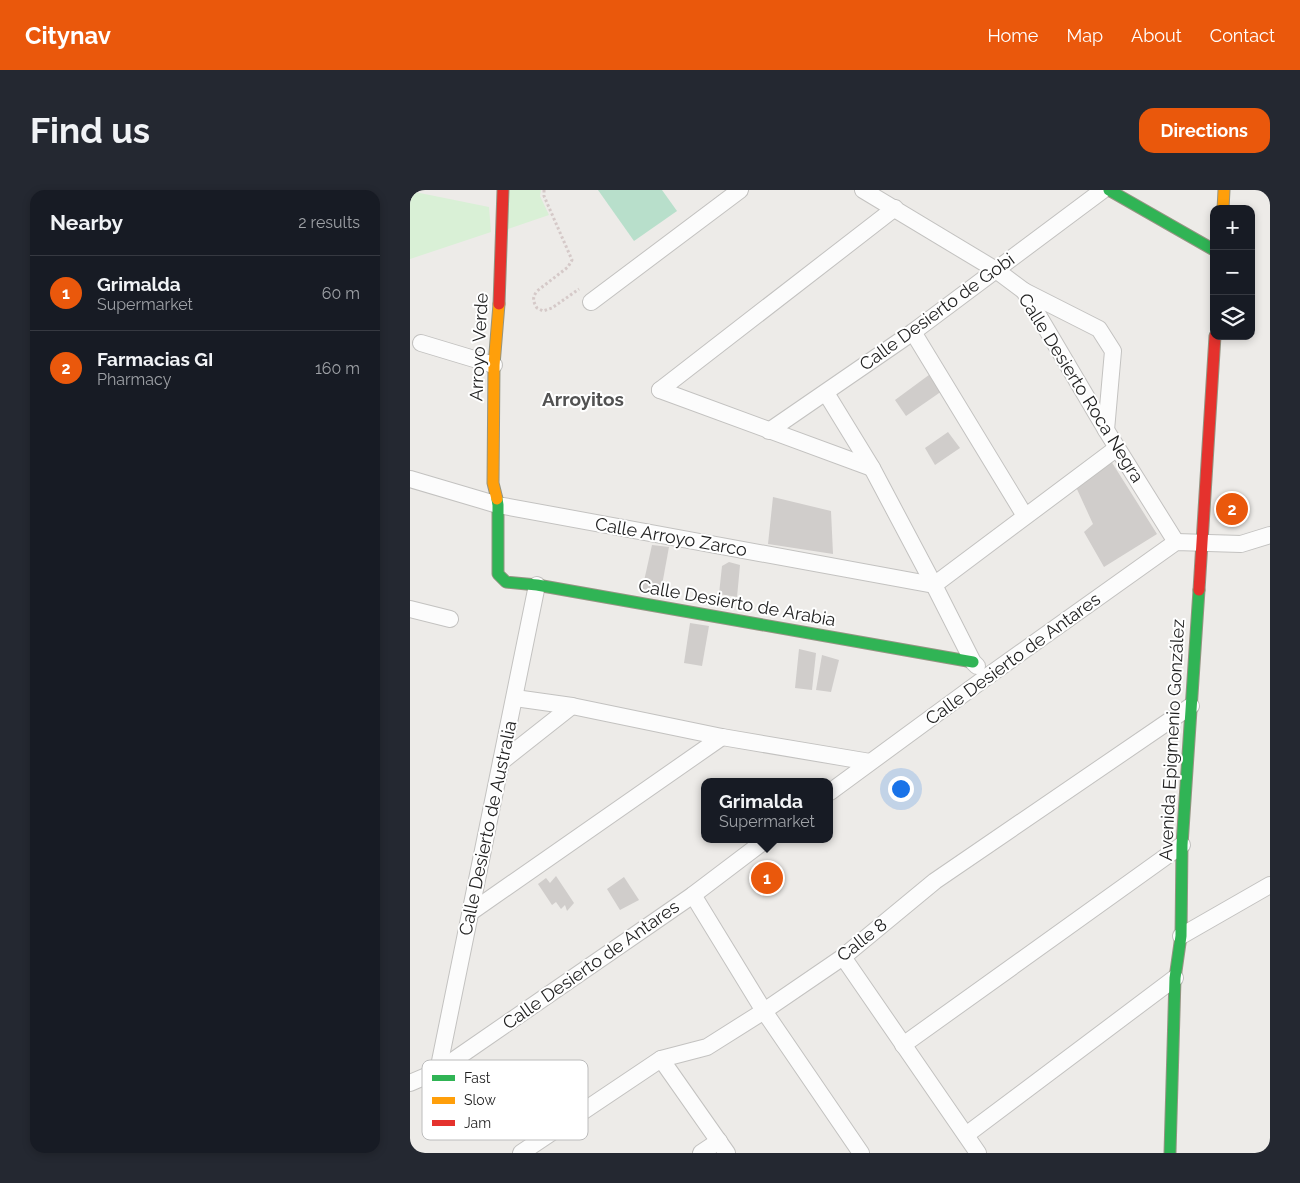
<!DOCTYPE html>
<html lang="en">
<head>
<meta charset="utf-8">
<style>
	:root { --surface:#171b24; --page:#242831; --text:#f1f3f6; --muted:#9ea1a6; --line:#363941; --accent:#ea580c }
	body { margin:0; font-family:Raleway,sans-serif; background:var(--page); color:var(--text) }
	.controls { position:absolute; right:15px; top:15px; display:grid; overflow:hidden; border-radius:10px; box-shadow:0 2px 8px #0003 }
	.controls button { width:45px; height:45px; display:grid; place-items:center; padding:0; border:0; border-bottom:1px solid var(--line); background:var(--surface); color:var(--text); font:25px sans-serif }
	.you { position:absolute; left:490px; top:598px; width:18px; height:18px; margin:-12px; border:4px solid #fff; border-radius:50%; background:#1a73e8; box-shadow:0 0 0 8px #1a73e833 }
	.badge { display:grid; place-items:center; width:32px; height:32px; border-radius:50%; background:var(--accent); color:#fff; font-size:16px; font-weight:700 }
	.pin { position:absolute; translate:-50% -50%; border:2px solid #fff; box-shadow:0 1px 5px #0006 }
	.popup { position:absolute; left:291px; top:588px; width:132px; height:65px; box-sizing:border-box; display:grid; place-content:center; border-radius:10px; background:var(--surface); filter:drop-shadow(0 1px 4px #0005); font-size:16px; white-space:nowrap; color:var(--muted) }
	.popup b { font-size:19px; color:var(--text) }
	.popup::after { content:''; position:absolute; left:50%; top:100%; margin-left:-10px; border:10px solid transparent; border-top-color:var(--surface) }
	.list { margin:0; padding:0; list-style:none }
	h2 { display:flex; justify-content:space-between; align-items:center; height:65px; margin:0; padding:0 20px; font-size:21px }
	h2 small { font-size:16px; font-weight:400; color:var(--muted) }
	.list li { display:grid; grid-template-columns:32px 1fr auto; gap:15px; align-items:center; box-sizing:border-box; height:75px; padding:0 20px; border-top:1px solid var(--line) }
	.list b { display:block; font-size:19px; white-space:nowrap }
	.list p { margin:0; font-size:16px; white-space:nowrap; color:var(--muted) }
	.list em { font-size:16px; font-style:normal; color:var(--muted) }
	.icon { flex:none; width:28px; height:28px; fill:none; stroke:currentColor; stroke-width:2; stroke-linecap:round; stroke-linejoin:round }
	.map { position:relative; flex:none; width:860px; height:963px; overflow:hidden; border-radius:15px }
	header { display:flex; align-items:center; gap:30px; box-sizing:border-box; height:70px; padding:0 25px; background:var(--accent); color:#fff }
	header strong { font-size:24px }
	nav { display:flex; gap:28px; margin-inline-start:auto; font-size:18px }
	.intro { display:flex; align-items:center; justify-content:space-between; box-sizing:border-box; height:120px; padding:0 30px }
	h1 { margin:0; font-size:35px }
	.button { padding:12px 22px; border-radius:15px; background:var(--accent); color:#fff; font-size:18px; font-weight:700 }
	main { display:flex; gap:30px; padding:0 30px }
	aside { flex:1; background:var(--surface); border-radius:15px; box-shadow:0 2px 8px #0003 }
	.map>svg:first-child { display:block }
</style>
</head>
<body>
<header>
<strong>Citynav</strong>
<nav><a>Home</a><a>Map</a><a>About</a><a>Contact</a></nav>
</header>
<div class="intro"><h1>Find us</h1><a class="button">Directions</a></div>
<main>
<aside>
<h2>Nearby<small>2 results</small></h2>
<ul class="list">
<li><span class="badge">1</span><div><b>Grimalda</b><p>Supermarket</p></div><em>60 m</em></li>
<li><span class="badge">2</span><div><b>Farmacias GI</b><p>Pharmacy</p></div><em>160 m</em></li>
</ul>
</aside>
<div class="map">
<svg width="860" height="963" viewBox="0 0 860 963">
	<rect width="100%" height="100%" fill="#edebe8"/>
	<g fill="#d9f0d6">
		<polygon points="94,0 131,0 130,6 139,25 95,40"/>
		<polygon points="0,1 79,17 81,42 0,69"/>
	</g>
	<polygon fill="#b8dfcb" points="188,0 252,0 267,21 224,51"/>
	<g fill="#d0cdcb">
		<polygon points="523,182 532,201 496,226 485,210"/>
		<polygon points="538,242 550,258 525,275 515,258"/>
		<polygon points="701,271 747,344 694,377 674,342 683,334 666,297"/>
		<polygon points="363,307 421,321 423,364 358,354"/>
		<polygon points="242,355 259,357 250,406 232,400"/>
		<polygon points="319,372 330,375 327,407 309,404 312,376"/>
		<polygon points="280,433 299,436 292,476 274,473"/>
		<polygon points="389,459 406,463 402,500 385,498"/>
		<polygon points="412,465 429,470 421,502 406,500"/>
		<polygon points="146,686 164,713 157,721 155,715 151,719 146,712 142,715 128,694 136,688 140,693"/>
		<polygon points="214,687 229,710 210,720 197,699"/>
	</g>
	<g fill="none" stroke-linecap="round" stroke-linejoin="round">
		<g stroke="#c3c2c0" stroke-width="18">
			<g id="street">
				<polyline points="453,0 586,80 614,101 696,240 766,352"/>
				<polyline points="614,101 689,139 703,161 696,240"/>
				<polyline points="181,112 330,0"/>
				<polyline points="503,142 615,326"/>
				<polyline points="11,153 84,175"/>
				<polyline points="250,200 485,18"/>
				<polyline points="250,200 462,278"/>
				<polyline points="416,203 462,278 524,395 563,472 567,476"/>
				<polyline points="359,241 503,142 693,0"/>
				<polyline points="0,289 88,315 524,395 707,258"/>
				<polyline points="0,419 40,429"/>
				<polyline points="105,508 162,516 312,547 460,572"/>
				<polyline points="91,572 162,516"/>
				<polyline points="420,602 578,486 766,352 831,354 860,345"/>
				<polyline points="283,705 354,821 451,963"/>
				<polyline points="61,722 312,547"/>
				<polyline points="771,746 860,695"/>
				<polyline points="433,767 568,963"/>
				<polyline points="493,855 772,655"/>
				<polyline points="251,869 317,963"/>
				<polyline points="28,881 127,395"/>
				<polyline points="0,893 28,881 283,705 357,649"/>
				<polyline points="556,945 765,788"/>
				<polyline points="111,963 251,869 297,857 354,821 433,767 525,691 781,516"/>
				<polyline points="291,963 309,951"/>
			</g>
		</g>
		<g stroke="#949482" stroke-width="13">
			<g id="fast">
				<polyline points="699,0 804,60"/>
				<polyline points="87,309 88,315 88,384 96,392 127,395 563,472"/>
				<polyline points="760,963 765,788 771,746 772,655 789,400"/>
			</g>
		</g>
		<g stroke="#949482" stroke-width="13">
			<g id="slow">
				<polyline points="813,19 814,0"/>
				<polyline points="87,309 83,293 84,175 89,114"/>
			</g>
		</g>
		<g stroke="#949482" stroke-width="13">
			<g id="jam">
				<polyline points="89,114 93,0"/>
				<polyline points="789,400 805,146"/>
			</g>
		</g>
		<path stroke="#d5c9c8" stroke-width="3" stroke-dasharray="2.5 2.5" stroke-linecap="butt" d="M134,0v6l28,64 -4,7 -31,24c-5,7 -4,10 0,17l6,3 9,-3 27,-19"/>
		<use href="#street" stroke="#fcfcfc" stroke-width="16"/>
		<use href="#fast" stroke="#30b455" stroke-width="11"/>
		<use href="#slow" stroke="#ff9f0a" stroke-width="11"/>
		<use href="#jam" stroke="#e5322d" stroke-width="11"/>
	</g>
	<g text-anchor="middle" stroke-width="4" stroke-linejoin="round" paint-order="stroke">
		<g font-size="18" fill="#1f1f1f" stroke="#fff">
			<text transform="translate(527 122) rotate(-36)" y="6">Calle Desierto de Gobi</text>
			<text transform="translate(69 157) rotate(-87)" y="6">Arroyo Verde</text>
			<text transform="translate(671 198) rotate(58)" y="6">Calle Desierto Roca Negra</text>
			<text transform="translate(261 347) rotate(10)" y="6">Calle Arroyo Zarco</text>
			<text transform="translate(327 413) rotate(10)" y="6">Calle Desierto de Arabia</text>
			<text transform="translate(603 469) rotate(-36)" y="6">Calle Desierto de Antares</text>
			<text transform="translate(762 550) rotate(-87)" y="6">Avenida Epigmenio González</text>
			<text transform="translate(78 638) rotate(-78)" y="6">Calle Desierto de Australia</text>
			<text transform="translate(452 750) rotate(-38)" y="6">Calle 8</text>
			<text transform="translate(181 775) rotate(-35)" y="6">Calle Desierto de Antares</text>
		</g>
		<g font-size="19" font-weight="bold" fill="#525252" stroke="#fff">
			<text x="173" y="216">Arroyitos</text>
		</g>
	</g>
	<rect x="12" y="870" width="166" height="80" rx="8" fill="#fff" stroke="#bcbcbc" stroke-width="1"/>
	<rect x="22" y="885" width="23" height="6" fill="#30b455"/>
	<rect x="22" y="907" width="23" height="7" fill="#ff9f0a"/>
	<rect x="22" y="930" width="23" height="6" fill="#e5322d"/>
	<g font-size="14" fill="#1f1f1f">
		<text x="54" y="893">Fast</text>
		<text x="54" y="915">Slow</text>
		<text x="54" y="938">Jam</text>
	</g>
</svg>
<div class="controls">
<button>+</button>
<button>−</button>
<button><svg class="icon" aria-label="layers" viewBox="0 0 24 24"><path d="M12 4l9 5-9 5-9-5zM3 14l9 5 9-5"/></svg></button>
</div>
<div class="you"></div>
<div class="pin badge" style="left:357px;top:688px">1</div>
<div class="popup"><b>Grimalda</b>Supermarket</div>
<div class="pin badge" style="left:822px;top:319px">2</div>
</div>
</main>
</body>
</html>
